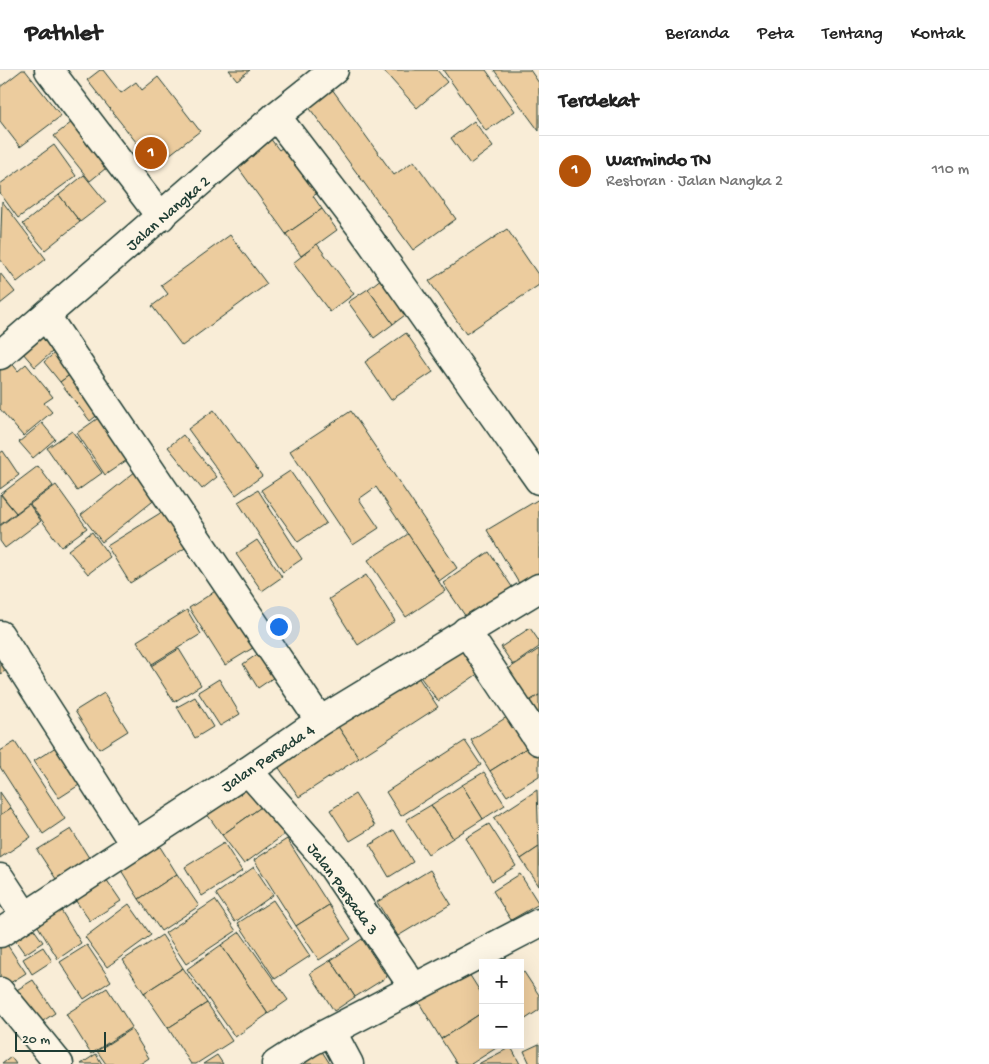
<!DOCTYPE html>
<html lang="id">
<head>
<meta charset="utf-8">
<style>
	:root { --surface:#fff; --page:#f2f2f2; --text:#222; --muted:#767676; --line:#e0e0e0; --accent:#b45309 }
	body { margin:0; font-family:"Gochi Hand",sans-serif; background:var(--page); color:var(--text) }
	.controls { position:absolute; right:15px; bottom:15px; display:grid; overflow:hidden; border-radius:0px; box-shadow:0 5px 20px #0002 }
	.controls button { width:45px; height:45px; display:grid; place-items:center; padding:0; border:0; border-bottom:1px solid var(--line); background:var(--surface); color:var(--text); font:25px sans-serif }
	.scale { position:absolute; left:15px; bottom:12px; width:91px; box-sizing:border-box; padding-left:5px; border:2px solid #1f3d34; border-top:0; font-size:14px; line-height:18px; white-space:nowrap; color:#1f3d34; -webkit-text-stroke:4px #fcf5e5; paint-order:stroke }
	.you { position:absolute; left:278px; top:556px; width:18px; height:18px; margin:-12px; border:4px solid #fff; border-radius:50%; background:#1a73e8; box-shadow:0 0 0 8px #1a73e833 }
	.badge { display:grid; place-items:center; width:32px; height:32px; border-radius:50%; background:var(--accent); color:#fff; font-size:16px; font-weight:700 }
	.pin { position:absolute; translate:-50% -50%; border:2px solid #fff; box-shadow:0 1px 5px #0006 }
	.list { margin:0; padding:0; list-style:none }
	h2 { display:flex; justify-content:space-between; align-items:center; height:65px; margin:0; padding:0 20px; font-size:21px }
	h2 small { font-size:16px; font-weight:400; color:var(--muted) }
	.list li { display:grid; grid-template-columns:32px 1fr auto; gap:15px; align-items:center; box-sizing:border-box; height:70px; padding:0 20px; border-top:1px solid var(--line) }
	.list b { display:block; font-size:19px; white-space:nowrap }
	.list p { margin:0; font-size:16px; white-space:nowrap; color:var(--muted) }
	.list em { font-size:16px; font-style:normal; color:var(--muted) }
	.map { position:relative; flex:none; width:539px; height:994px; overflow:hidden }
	header { display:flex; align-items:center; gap:30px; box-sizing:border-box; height:70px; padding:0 25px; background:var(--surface); border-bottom:1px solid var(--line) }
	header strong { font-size:24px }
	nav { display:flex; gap:28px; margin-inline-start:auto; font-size:18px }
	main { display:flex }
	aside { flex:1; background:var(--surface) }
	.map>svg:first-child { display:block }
</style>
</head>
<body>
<header>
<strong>Pathlet</strong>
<nav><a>Beranda</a><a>Peta</a><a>Tentang</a><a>Kontak</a></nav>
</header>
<main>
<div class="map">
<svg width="539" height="994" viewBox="0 0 539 994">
	<rect width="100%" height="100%" fill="#f9edd7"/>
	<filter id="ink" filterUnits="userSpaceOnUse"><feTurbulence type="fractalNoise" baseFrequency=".02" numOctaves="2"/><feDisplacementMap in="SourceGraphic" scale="10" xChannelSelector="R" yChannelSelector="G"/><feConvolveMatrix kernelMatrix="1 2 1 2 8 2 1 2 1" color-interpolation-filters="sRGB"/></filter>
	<g filter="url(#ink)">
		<g fill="#eccc9e" stroke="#1f3d34">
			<polygon points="22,0 25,0 61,46 20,77 0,51 0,17"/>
			<polygon points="100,0 103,0 121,23 136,12 142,20 158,7 200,61 155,96 87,10"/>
			<polygon points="229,0 250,0 237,10"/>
			<polygon points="383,0 437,0 447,12 417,38"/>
			<polygon points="443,0 486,0 515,41 486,61"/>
			<polygon points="494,0 530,0 539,13 539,61"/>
			<polygon points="332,19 394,105 414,91 456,149 413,180 308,36"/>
			<polygon points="81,45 116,90 90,111 54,66"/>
			<polygon points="474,51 493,77 470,94 451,68"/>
			<polygon points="267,64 279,80 287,74 321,121 313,126 322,139 286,164 232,89"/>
			<polygon points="54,75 76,106 18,148 0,123 0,114"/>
			<polygon points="84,105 106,132 80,152 59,125"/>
			<polygon points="59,125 80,152 45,180 23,154"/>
			<polygon points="2,131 46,189 17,212 0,189"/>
			<polygon points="322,139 337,160 301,186 286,164"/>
			<polygon points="507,159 539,206 539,215 466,264 429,211"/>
			<polygon points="230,165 267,214 182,276 152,236 168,224 161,215"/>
			<polygon points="317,174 354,224 330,242 293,193"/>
			<polygon points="0,203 15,222 0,234"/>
			<polygon points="387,204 412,240 393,254 368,219"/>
			<polygon points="368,219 393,254 374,268 348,232"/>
			<polygon points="42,252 61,274 35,297 16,275"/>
			<polygon points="406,263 433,302 391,330 365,292"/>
			<polygon points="58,280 75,301 60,312 44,292"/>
			<polygon points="7,287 18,301 26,294 53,327 44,333 52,342 23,366 0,339 0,293"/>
			<polygon points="75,301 105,339 90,351 60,312"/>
			<polygon points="214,340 262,406 236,425 188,359"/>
			<polygon points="351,341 457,498 439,511 376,417 359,429 379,458 353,475 290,381"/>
			<polygon points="104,344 133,386 105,405 77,363"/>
			<polygon points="42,353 55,369 33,388 19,372"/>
			<polygon points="72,361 102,403 77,421 47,378"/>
			<polygon points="183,365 217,407 202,419 168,377"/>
			<polygon points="3,381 19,405 0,419 0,383"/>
			<polygon points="38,396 53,416 16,443 1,424"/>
			<polygon points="136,401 157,428 102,472 81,445"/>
			<polygon points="290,401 326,453 298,472 261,420"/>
			<polygon points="56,415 87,458 61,477 30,434"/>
			<polygon points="258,420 302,489 283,502 238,432"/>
			<polygon points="0,424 16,443 0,455"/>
			<polygon points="539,429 539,503 520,515 487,460"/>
			<polygon points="29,434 41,451 5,478 0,471 0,456"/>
			<polygon points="170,437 193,473 130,513 107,476"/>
			<polygon points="92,462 110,487 88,504 68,480"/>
			<polygon points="408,464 445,521 406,547 368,490"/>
			<polygon points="257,470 282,507 262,521 236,484"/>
			<polygon points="489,482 516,523 470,553 443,513"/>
			<polygon points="366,505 395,551 358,575 329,529"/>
			<polygon points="220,518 256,576 225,595 189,538"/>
			<polygon points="187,540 201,564 152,594 137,571"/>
			<polygon points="530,558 539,571 539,577 513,595 501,577"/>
			<polygon points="461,568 485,599 438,631 415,600"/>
			<polygon points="179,579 201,615 174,632 151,596"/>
			<polygon points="539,579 539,625 523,635 502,603"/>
			<polygon points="262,581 277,605 258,618 243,594"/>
			<polygon points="0,584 10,598 0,604"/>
			<polygon points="414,601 438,637 359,688 335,652"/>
			<polygon points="219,609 240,644 220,656 198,622"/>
			<polygon points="104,623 128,661 99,679 75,641"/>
			<polygon points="539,625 539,659 523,635"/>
			<polygon points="195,627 213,657 195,668 177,637"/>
			<polygon points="513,643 533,674 490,701 471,670"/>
			<polygon points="335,652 359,688 299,727 275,692"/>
			<polygon points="465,671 481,695 401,746 386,722"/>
			<polygon points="15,672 65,749 43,764 0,697 0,681"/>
			<polygon points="62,673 87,710 59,728 34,691"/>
			<polygon points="533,674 539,683 539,706 507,726 490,701"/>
			<polygon points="484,702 505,735 483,749 462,715"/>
			<polygon points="245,710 264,735 222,765 204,740"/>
			<polygon points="462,715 483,749 453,768 431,735"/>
			<polygon points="537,720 539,777 521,789 494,748"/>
			<polygon points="0,722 11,738 0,745"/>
			<polygon points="355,724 375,756 350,771 330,740"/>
			<polygon points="264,735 285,764 244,794 222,765"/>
			<polygon points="431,735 453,768 428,784 406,750"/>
			<polygon points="11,738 31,767 0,788 0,745"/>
			<polygon points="489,754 516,796 492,811 466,768"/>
			<polygon points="71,759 91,791 58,812 37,780"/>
			<polygon points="394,760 413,792 389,807 370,775"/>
			<polygon points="287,769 329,835 296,856 254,790"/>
			<polygon points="157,772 177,804 139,829 119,797"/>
			<polygon points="224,773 242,801 202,826 185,797"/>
			<polygon points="539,777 539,816 521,789"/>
			<polygon points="254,797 273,825 235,852 216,824"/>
			<polygon points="430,800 451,834 398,866 377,832"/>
			<polygon points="177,804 199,836 161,861 139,829"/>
			<polygon points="520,804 539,834 511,850 493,821"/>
			<polygon points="104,806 121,831 90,851 73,827"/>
			<polygon points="215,830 236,861 186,894 165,863"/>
			<polygon points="273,830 310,886 275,909 238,853"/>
			<polygon points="129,834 151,865 107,897 85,867"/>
			<polygon points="329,835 351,869 319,890 296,856"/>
			<polygon points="59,837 81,873 58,889 36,853"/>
			<polygon points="28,851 43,872 25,884 10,863"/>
			<polygon points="240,862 288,930 268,944 221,875"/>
			<polygon points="162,865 183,898 144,923 123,890"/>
			<polygon points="362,869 387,907 355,927 331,890"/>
			<polygon points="6,873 26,903 7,915 0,906 0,877"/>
			<polygon points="87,875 111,911 84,929 60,892"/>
			<polygon points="221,875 268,944 235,967 187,899"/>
			<polygon points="43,877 52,891 32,904 23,889"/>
			<polygon points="331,890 355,927 334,941 310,903"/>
			<polygon points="464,896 483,926 483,942 441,969 415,926"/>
			<polygon points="183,898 207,933 168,958 144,923"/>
			<polygon points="524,902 539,925 539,940 524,950 520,945 520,905"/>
			<polygon points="33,910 55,943 37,955 15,921"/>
			<polygon points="107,918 132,957 91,984 66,944"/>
			<polygon points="207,933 232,971 196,994 191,994 168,958"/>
			<polygon points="483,942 483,975 501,975 471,994 457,994 441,969"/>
			<polygon points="131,959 149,988 140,994 106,994 97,981"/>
			<polygon points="539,974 539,994 530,994 524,981"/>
			<polygon points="318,975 330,994 293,994"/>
			<polygon points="511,977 520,994 478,994"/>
			<polygon points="96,984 102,994 81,994"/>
			<polygon points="217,985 223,994 203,994"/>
			<polygon points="11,987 16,994 2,994"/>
		</g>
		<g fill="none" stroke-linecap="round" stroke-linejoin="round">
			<g stroke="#1f3d34" stroke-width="31">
				<g id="street">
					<polyline points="49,0 161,147"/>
					<polyline points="276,46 360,156 539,410"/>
					<polyline points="46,246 320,651"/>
					<polyline points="0,285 276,46 334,0"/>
					<polyline points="466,561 539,671"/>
					<polyline points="0,565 134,774"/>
					<polyline points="248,701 332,796 414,918"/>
					<polyline points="0,808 25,846"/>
					<polyline points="0,863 248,701 320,651 539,518"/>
					<polyline points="0,922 59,994"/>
					<polyline points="332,962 349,994"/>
					<polyline points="276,994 310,972 539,853"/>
				</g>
			</g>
			<use href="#street" stroke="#fcf5e5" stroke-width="28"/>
		</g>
	</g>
	<g text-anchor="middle" stroke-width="4" stroke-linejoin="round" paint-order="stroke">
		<g font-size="16" fill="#1f3d34" stroke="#fcf5e5">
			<text transform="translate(167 142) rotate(-41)" y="6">Jalan Nangka 2</text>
			<text transform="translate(267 687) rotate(-34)" y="6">Jalan Persada 4</text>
			<text transform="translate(344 818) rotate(54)" y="6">Jalan Persada 3</text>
		</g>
	</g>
</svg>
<div class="controls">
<button>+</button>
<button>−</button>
</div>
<div class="scale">20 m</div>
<div class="you"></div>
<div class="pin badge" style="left:151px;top:83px">1</div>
</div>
<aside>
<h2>Terdekat<small></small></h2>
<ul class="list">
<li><span class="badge">1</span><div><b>Warmindo TN</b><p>Restoran · Jalan Nangka 2</p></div><em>110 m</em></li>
</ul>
</aside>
</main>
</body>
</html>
